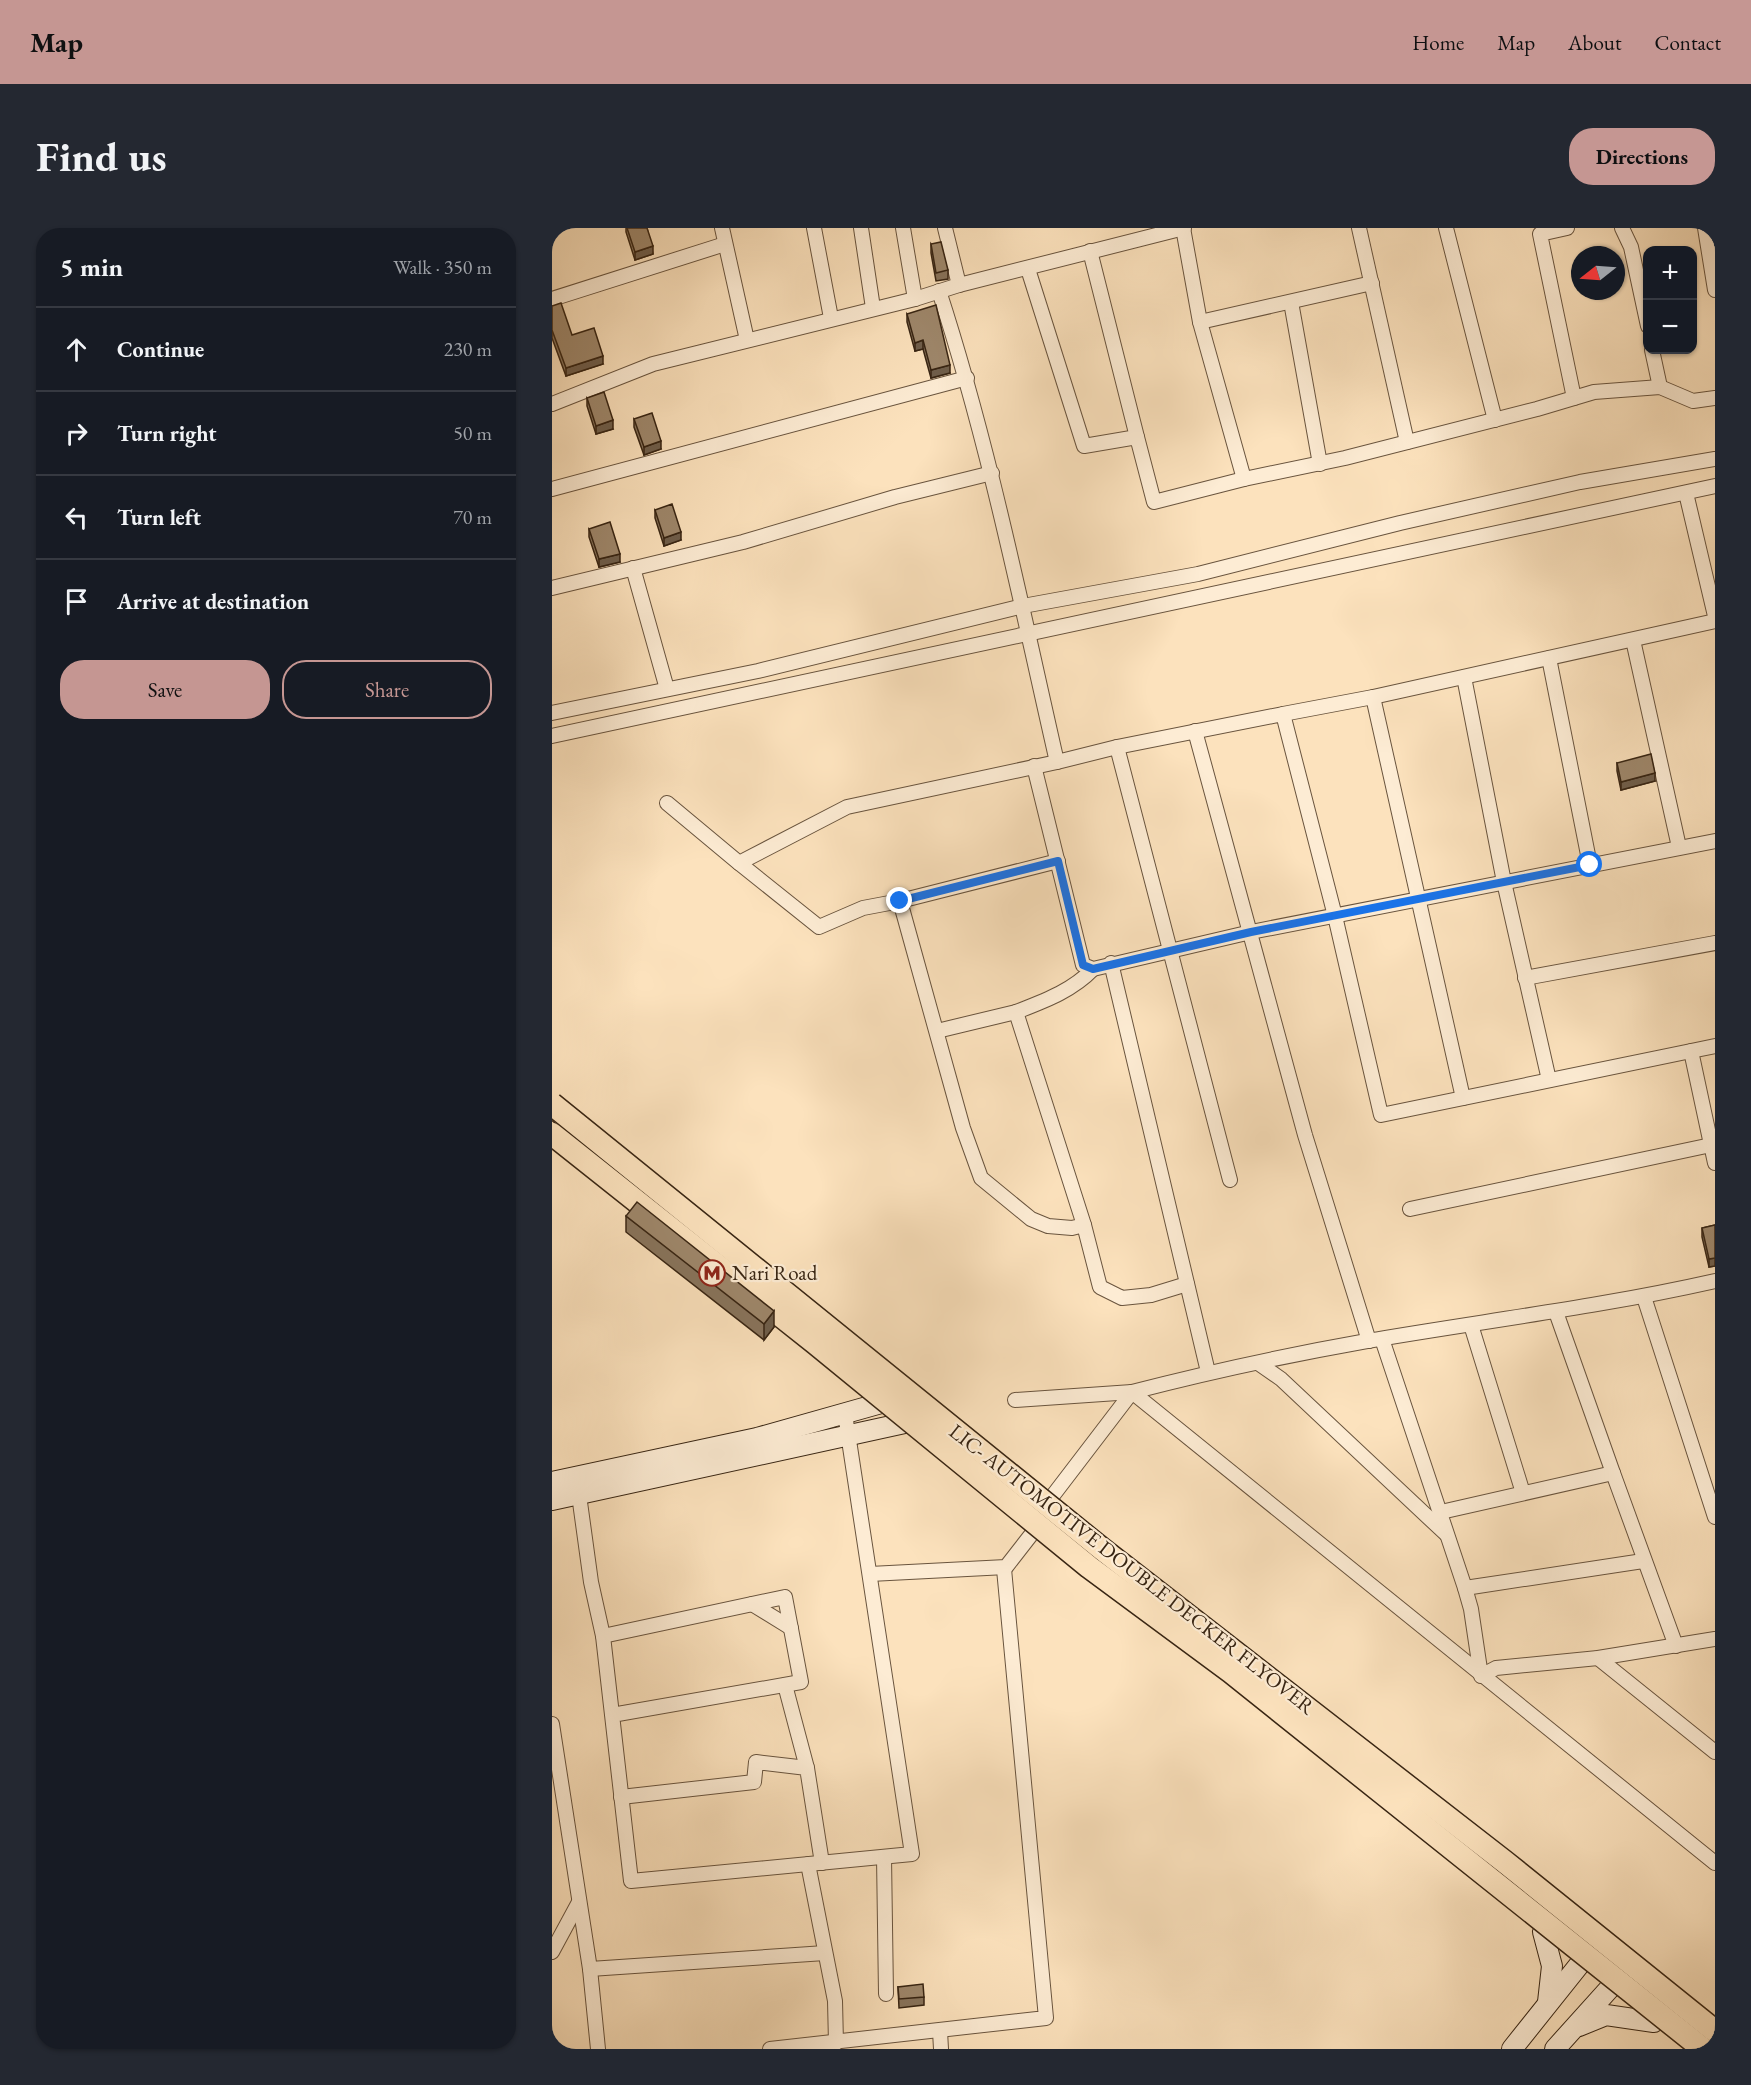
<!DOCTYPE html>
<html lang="en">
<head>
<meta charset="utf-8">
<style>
	:root { --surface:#171b24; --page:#242831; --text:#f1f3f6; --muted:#9ea1a6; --line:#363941; --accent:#c59692 }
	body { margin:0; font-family:"EB Garamond",serif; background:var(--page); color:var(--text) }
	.controls { position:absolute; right:18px; top:18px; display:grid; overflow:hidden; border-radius:12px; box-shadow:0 2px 4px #0004 }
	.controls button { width:54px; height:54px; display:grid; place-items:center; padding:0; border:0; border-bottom:2px solid var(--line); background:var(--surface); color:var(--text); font:30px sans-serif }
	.compass { position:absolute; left:1019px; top:18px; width:54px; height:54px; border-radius:50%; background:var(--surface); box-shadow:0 2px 4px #0004; rotate:253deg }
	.stop { position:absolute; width:18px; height:18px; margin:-14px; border:4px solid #1a73e8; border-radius:50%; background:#fff }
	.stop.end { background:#1a73e8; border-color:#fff; box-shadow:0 2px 6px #0008 }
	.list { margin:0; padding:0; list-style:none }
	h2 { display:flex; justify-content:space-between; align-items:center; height:78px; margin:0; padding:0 24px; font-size:26px }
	h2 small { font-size:20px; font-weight:400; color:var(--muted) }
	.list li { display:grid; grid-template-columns:39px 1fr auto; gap:18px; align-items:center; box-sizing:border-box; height:84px; padding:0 24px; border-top:2px solid var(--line) }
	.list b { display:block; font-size:22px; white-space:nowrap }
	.list em { font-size:20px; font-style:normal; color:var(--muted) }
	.actions { display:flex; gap:12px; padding:18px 24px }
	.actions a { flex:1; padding:14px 0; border:2px solid var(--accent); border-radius:24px; text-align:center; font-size:21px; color:var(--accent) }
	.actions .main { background:var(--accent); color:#111 }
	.icon { flex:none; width:33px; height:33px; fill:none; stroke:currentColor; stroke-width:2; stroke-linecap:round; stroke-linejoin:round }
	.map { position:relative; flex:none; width:1163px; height:1821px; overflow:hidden; border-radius:24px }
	header { display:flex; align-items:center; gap:36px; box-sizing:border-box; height:84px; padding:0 30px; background:var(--accent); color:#111 }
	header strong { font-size:28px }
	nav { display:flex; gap:33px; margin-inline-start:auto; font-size:21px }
	.intro { display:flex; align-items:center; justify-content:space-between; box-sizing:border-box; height:144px; padding:0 36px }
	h1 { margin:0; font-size:42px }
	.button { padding:15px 27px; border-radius:24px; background:var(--accent); color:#111; font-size:21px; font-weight:700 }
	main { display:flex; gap:36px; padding:0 36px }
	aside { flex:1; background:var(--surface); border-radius:24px; box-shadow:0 2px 4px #0004 }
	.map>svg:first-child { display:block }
</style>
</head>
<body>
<header>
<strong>Map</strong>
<nav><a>Home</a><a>Map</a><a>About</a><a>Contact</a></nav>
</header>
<div class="intro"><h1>Find us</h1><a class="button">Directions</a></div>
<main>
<aside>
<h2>5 min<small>Walk · 350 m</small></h2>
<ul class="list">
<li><svg class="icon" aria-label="ahead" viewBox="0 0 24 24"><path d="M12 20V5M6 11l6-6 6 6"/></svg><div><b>Continue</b></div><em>230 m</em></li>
<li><svg class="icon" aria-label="right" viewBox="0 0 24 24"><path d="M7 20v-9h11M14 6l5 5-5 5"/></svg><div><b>Turn right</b></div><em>50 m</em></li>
<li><svg class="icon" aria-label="left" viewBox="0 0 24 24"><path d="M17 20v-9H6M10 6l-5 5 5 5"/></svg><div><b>Turn left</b></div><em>70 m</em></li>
<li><svg class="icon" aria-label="arrive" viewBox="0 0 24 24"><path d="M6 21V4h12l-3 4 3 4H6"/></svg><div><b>Arrive at destination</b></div></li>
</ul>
<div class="actions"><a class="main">Save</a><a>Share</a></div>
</aside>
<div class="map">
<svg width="1163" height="1821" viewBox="0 0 1163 1821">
	<rect width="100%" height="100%" fill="#fce2bd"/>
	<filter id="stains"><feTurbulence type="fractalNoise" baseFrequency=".00333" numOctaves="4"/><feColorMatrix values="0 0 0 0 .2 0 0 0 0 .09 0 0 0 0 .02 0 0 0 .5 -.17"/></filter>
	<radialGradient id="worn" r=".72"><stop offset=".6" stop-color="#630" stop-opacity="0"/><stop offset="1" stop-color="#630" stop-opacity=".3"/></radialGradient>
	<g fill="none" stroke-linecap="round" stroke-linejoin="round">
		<g stroke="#69543e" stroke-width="16">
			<g id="street">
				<polyline points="170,0 195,112"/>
				<polyline points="262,0 279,90"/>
				<polyline points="309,0 321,80"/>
				<polyline points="351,0 363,71"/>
				<polyline points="393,0 407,57"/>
				<polyline points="631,0 648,94"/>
				<polyline points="807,0 855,214"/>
				<polyline points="894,0 943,192"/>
				<polyline points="1015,0 988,6 1022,170"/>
				<polyline points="1070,0 1079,19 1096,98"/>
				<polyline points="1153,0 1163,62"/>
				<polyline points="538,23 585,209"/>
				<polyline points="476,41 532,218 585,209 602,274 692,251 793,230 985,181 1042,164 1108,159 1141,173 1163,170"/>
				<polyline points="0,71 173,16"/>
				<polyline points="739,74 768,236"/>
				<polyline points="1100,122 1108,159"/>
				<polyline points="0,176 101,136 363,71 407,57 632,0"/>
				<polyline points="692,251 648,94 820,55"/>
				<polyline points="0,261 415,150"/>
				<polyline points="1134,265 1163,388"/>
				<polyline points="81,340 115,461"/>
				<polyline points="0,360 191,314 343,269 440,245"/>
				<polyline points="1081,412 1127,619"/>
				<polyline points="997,430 1038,637"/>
				<polyline points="912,449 952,654 997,852"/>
				<polyline points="821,469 1163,393"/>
				<polyline points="0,485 206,443 471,378 646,346 848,295 1028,254 1163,231"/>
				<polyline points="731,486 821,469 911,870"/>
				<polyline points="643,503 753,907 817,1113"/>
				<polyline points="0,508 1163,258"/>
				<polyline points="565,519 678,952"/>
				<polyline points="505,534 565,519 731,486 783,688 829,887 1139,823"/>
				<polyline points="482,538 531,737 541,741 699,704 1163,613"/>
				<path d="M115,575l72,60 108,-56 210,-45c-36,-158 -68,-317 -118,-471"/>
				<path d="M506,633l-158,40 63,227 18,50 50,41 17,7 24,2 12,-3 -68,-213c28,-11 56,-21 77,-43"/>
				<polyline points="187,635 267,699 311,680 348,673"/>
				<polyline points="559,735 656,1144"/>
				<polyline points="973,750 1163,715"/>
				<polyline points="385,803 464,784"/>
				<polyline points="1163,818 1139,823 1163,935"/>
				<polyline points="858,981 1159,917"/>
				<polyline points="532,997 548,1059 570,1070 599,1067 635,1056"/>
				<path d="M1163,1053c-115,26 -232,40 -348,60 -79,14 -158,31 -235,51l583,471"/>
				<polyline points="1092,1069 1163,1289"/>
				<polyline points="919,1097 971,1265"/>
				<polyline points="830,1111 913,1360 919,1381 929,1448 944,1440 1046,1430 1163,1411"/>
				<polyline points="706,1135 729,1151 894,1306"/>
				<polyline points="463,1172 580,1164"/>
				<polyline points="1061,1245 1124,1418"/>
				<polyline points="27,1267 39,1354 51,1408"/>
				<polyline points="889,1284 1061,1245 1004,1084"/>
				<polyline points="318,1346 454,1339 482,1303 499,1270 580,1164"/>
				<polyline points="913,1360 1091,1333"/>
				<polyline points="200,1376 239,1400"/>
				<polyline points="1046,1430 1163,1524"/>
				<polyline points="233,1457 255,1540"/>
				<polyline points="60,1487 249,1454 233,1369 51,1408 79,1653 360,1626 293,1186"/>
				<polyline points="0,1496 38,1741 46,1821"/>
				<polyline points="69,1569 202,1554 204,1534 255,1540 270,1635"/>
				<polyline points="332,1629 334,1766"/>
				<polyline points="256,1636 283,1773 284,1815"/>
				<polyline points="0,1724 27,1674"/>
				<polyline points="38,1741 273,1725"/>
				<polyline points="388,1803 389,1821"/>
				<polyline points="218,1821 494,1790 452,1341"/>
			</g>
		</g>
		<g stroke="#382513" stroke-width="22">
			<g id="secondary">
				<polyline points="0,1254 205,1210 347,1170"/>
				<polyline points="0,1272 371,1191"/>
				<polyline points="991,1704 1000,1738 996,1774"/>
				<polyline points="1027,1798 1054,1787 1102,1794"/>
				<polyline points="960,1821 1043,1717"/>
				<polyline points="1003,1821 1075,1741"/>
			</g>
		</g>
		<use href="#street" stroke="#fdecd4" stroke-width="14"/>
		<use href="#secondary" stroke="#fdecd4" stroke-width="20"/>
		<g stroke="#382513" stroke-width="7">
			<polyline id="rail" points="0,889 310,1135 441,1246 749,1483 1163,1812"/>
		</g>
		<use href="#rail" stroke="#fdecd4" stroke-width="4.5" stroke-dasharray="14" stroke-linecap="butt"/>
		<g stroke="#382513" stroke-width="25" stroke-linecap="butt">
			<g id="primary-bridge">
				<polyline points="0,876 550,1321 953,1634 1163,1803"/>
				<polyline points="0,906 263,1115 537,1339 679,1444 1151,1821"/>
			</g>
		</g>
		<use href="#primary-bridge" stroke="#fce2bd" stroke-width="22"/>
	</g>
	<g fill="#88745c" stroke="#382513" stroke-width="1.5">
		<polygon points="74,0 95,0 101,26 83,32 74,4"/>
		<polygon points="379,16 396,42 396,51 384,53 379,25"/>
		<polygon points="0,78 20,107 51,136 14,148 0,110"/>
		<polygon points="355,86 398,145 379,150 371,121 363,123 355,94"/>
		<polygon points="35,170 61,201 44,206 35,178"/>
		<polygon points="82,191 109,221 92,227 82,199"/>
		<polygon points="103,282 129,312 112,318 103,290"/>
		<polygon points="37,301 68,334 47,339 37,309"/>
		<polygon points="1065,535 1103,553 1069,562 1065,543"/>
		<polygon points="74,988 222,1099 212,1112 74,1004"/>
		<polygon points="1163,997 1163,1038 1157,1039 1150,1009 1150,1000"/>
		<polygon points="346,1759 372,1769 372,1777 347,1780"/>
	</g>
	<g fill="#6f5e4b" stroke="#382513" stroke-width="1.5">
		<polygon points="101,18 101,26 83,32 83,24"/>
		<polygon points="371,112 371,121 363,123 363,115"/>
		<polygon points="51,128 51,136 14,148 14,140"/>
		<polygon points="398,137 398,145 379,150 379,142"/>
		<polygon points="61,192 61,201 44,206 44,198"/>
		<polygon points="109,213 109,221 92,227 92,219"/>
		<polygon points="129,304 129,312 112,318 112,310"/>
		<polygon points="68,326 68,334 47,339 47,331"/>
		<polygon points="1103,545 1103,553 1069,562 1069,554"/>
		<polygon points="1163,1030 1163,1038 1157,1039 1157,1031"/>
		<polygon points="222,1083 222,1099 212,1112 212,1096"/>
	</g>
	<g fill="#9e876b" stroke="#382513" stroke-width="1.5">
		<polygon points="75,0 95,0 101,18 83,24"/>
		<polygon points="389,14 396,42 384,45 379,16"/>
		<polygon points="9,75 20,107 42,100 51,128 14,140 0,102 0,78"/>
		<polygon points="384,77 398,137 379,142 371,112 363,115 355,86"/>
		<polygon points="52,164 61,192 44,198 35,170"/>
		<polygon points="100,185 109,213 92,219 82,191"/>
		<polygon points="120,276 129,304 112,310 103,282"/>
		<polygon points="58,294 68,326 47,331 37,301"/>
		<polygon points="1099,526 1103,545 1069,554 1065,535"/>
		<polygon points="85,974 222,1083 212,1096 74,988"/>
		<polygon points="1163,997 1163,1030 1157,1031 1150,1000"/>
		<polygon points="371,1756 372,1769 347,1771 346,1759"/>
	</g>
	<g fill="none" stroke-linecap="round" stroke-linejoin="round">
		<polyline stroke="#1a73e8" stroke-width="8" points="348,673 506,633 531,737 541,741 699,704 1038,637"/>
	</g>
	<defs>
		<g id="metro-ring" transform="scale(1.35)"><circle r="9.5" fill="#fdecd4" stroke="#8f2418" stroke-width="1.5"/><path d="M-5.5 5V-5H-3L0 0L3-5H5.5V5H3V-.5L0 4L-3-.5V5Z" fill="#8f2418"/></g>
	</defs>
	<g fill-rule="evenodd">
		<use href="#metro-ring" x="160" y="1045"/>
	</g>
	<g text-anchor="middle" stroke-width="4.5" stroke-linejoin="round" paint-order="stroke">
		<g font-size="21" fill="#382513" stroke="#fdecd4" text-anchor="start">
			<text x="180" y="1052">Nari Road</text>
		</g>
		<g font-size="21" fill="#382513" stroke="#fdecd4">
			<text transform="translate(580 1341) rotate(38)" y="7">LIC- AUTOMOTIVE DOUBLE DECKER FLYOVER</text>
		</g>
	</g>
	<rect width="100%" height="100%" filter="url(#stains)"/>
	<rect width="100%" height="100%" fill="url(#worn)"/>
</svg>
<div class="controls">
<button>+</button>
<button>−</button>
</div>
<svg class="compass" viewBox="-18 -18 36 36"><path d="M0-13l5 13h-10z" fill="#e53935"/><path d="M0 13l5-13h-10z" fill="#9ea1a6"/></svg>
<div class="stop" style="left:1038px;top:637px"></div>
<div class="stop end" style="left:348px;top:673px"></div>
</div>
</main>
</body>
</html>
